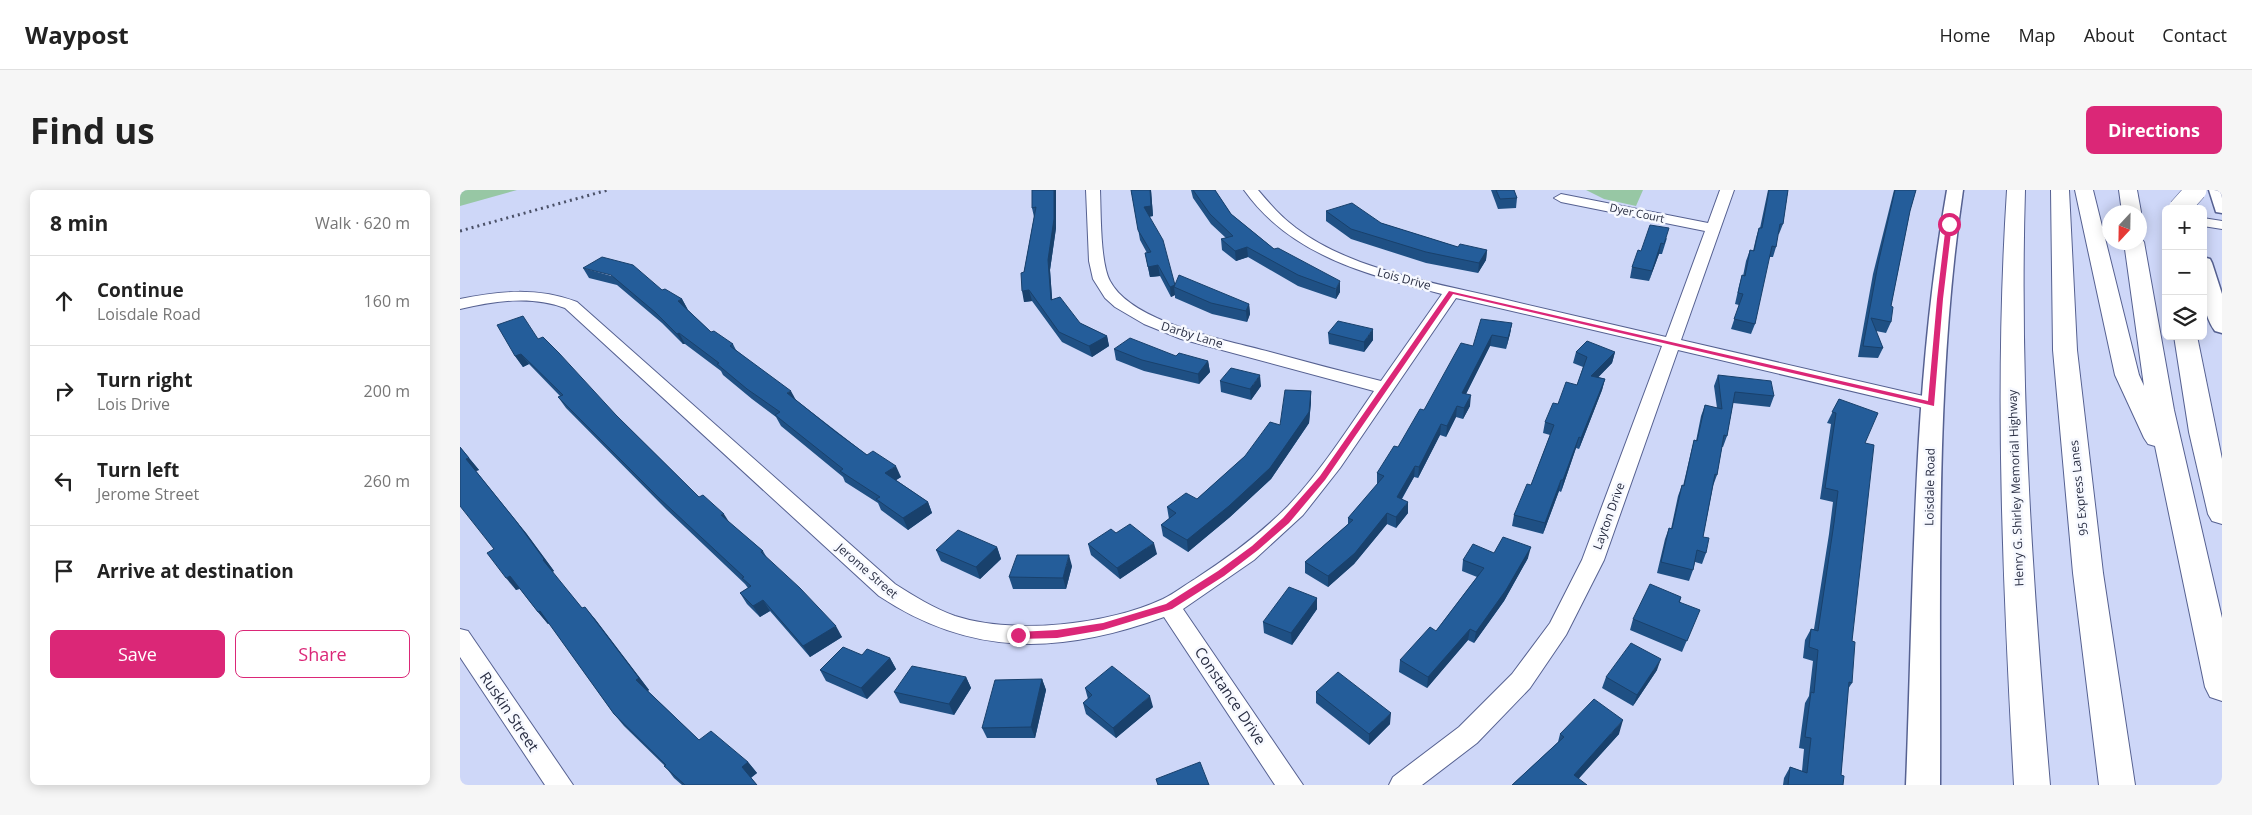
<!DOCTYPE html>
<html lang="en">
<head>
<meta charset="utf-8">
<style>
	:root { --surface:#fff; --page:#f6f6f6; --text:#222; --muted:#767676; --line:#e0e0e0; --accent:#db2777 }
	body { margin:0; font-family:"Open Sans",sans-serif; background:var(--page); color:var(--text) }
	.controls { position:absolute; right:15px; top:15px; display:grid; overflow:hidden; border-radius:8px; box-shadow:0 2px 12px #0003 }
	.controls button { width:45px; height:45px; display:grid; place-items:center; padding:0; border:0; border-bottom:1px solid var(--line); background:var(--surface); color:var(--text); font:25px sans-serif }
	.compass { position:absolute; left:1642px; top:15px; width:45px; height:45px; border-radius:50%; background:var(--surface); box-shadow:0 2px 12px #0003; rotate:202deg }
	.stop { position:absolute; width:15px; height:15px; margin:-11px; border:4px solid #db2777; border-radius:50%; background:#fff }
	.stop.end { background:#db2777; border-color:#fff; box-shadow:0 1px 5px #0008 }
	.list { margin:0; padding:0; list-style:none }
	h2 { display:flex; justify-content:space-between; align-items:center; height:65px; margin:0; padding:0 20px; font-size:21px }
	h2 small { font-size:16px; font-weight:400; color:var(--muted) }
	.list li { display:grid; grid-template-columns:32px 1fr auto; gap:15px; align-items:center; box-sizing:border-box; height:90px; padding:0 20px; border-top:1px solid var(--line) }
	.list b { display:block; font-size:19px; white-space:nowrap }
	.list p { margin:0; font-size:16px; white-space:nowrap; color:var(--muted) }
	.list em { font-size:16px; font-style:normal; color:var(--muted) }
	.actions { display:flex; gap:10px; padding:15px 20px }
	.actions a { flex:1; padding:11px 0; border:1px solid var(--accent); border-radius:8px; text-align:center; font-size:18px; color:var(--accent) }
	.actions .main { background:var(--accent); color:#fff }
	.icon { flex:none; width:28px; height:28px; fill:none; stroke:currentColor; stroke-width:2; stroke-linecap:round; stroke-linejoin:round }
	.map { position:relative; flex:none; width:1762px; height:595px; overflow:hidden; border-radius:8px }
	header { display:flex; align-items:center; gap:30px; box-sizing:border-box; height:70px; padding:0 25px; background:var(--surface); border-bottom:1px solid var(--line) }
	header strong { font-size:24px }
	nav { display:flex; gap:28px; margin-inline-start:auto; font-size:18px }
	.intro { display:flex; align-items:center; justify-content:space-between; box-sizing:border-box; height:120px; padding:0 30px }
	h1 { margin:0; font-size:35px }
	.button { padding:12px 22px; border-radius:8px; background:var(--accent); color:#fff; font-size:18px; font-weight:700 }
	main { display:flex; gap:30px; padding:0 30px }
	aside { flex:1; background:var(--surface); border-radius:8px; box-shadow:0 2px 12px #0003 }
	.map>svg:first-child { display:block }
</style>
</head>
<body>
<header>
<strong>Waypost</strong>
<nav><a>Home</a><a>Map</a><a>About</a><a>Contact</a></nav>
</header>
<div class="intro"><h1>Find us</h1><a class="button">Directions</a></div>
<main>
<aside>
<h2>8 min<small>Walk · 620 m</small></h2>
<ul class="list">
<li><svg class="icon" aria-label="ahead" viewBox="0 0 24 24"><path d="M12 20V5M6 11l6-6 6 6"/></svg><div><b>Continue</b><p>Loisdale Road</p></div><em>160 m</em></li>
<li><svg class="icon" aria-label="right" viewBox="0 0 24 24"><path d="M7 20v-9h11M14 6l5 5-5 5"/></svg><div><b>Turn right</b><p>Lois Drive</p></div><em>200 m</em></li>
<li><svg class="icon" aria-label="left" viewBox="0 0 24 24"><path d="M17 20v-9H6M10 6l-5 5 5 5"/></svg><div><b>Turn left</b><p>Jerome Street</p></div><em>260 m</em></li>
<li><svg class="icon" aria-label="arrive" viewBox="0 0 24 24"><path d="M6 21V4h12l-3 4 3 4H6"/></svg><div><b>Arrive at destination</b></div></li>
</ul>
<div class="actions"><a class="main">Save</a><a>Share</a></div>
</aside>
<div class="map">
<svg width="1762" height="595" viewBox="0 0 1762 595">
	<rect width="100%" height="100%" fill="#ced7f8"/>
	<g fill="#97c7a4">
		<polygon points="0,0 57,0 0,16"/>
		<polygon points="1126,0 1183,0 1176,16 1144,9"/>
	</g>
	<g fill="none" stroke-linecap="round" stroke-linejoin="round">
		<g stroke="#566191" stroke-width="2">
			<g id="minor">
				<path d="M626,0h14c1,23 0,72 10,91 22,42 116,59 160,71 37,10 74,20 111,29l61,-87c-74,-19 -151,-38 -198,-104h14c12,14 23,27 38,38 55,42 140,55 207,71 54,13 108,25 163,38l39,-106 -144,-29 -7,-4 7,-4 147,29 12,-33h14l-53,150 251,58 6,2 3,4 -3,4 -6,2 -254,-60 -74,210 -38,75 -36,53 -53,55 -55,42h-33l4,-8 66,-50 53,-53 38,-51 32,-63 80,-214 -206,-48 -116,170 -37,47 -49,45 -71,49 120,176h-28l-111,-168c-102,37 -192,41 -285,-21l-314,-288c-34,-13 -70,-7 -105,1v-10c40,-8 77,-12 117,3l318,282c19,12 38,24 60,32 59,19 152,9 208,-17 12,-6 22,-14 32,-20 34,-22 65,-45 93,-73 33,-35 59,-76 86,-115l-193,-52 -37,-15 -29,-17 -10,-9 -12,-19 -4,-18z"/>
				<polygon points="1743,28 1762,31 1762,39 1743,36"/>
				<polygon points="0,439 8,441 113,595 85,595 0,467"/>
			</g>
		</g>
		<g stroke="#566191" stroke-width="3">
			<g id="major">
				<path d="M1487,0h16c-29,196 -22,397 -23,595h-34c8,-198 6,-399 41,-595z"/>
				<polygon points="1749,0 1762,0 1762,23 1756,22"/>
				<path d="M1743,67l7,2 2,4 10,31v39l-7,-2c-15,-20 -12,-50 -12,-74z"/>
			</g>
		</g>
		<g stroke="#566191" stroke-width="2">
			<g id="highway">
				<path d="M1547,0h18c-6,199 8,397 25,595h-36c-11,-199 -20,-396 -7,-595z"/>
				<polygon points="1591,0 1609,0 1617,160 1643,383 1675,595 1639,595 1613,383 1593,160"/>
				<polygon points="1615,0 1633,0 1679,185 1684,196 1664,52 1680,52 1680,47 1684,52 1714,220 1762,428 1762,511 1750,507 1745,497 1695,256 1688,254 1684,248 1655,185"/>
				<polygon points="1659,0 1677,0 1681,22 1680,24 1662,22"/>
				<polygon points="1714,146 1737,146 1762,269 1762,334 1752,331 1748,324 1729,242"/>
			</g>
		</g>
		<use href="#minor" fill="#fff" fill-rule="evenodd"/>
		<use href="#major" fill="#fff" fill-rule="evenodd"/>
		<use href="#highway" fill="#fff" fill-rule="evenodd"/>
		<polyline stroke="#4b5168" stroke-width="3" stroke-dasharray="2 4" stroke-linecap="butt" points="0,41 148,0"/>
		<g stroke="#566191" stroke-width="22" stroke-linecap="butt">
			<polyline id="highway-bridge" points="1719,19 1736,0"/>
		</g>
		<use href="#highway-bridge" stroke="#fff" stroke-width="21"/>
	</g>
	<g fill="#1f5084">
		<polygon points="572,0 596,38 590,80 592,109 620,133 647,146 649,156 632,167 602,152 572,111 564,112 564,82 574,27 572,18"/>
		<polygon points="671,0 691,0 693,26 689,27 715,95 789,114 790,124 787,132 752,124 715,108 715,105 711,107 700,86 690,87 685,63 687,63 680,50"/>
		<polygon points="731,0 755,0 771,24 814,59 880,102 876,109 838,96 788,67 776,71 762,60 761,49 766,48 751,34 733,8"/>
		<polygon points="1031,0 1054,0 1057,8 1056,18 1038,19"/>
		<polygon points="1308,0 1328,0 1323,34 1319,44 1318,44 1316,57 1313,67 1309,67 1295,134 1291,144 1271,139 1279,115 1275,114 1279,96 1282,85 1283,86 1286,71 1290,60 1293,61 1296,48 1299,38 1300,38"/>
		<polygon points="1434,0 1456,0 1450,21 1431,116 1431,132 1426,143 1416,141 1423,158 1418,168 1398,167 1413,84"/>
		<polygon points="866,21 921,33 998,57 1027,60 1026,70 1018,83 966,73 891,49 866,31"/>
		<polygon points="1207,48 1202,64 1199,64 1189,91 1170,88 1172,77 1181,61"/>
		<polygon points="123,78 202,100 222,109 228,120 251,142 273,154 276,160 336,210 407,265 441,287 436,290 468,312 472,323 448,340 421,320 418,313 385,292 383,287 321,236 316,227 292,209 263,185 261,181 225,154 223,154 202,133 157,95 129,88"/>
		<polygon points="1052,133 1050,144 1046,159 1030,156 1006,204 1010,216 1003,229 996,227 986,247 980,245 958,288 954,287 942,309 948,323 936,338 927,334 894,374 868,397 845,383 845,372 888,334 888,328 917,295 917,283 938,257 964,220 1013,156"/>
		<polygon points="868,143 913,150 904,162 869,154"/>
		<polygon points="78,149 156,225 239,307 303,361 307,368 382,447 350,467 310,421 300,427 287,414 280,403 288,398 285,394 206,319 106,218 98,207 100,206 69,174 63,177 55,166"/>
		<polygon points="654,159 748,171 750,182 739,194 684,181 656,170"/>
		<polygon points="1116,162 1155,162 1152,173 1138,187 1145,189 1142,200 1119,259 1116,258 1101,302 1099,301 1083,344 1052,336 1054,325 1071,295 1090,245 1083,243 1085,232 1098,214 1117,195 1123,177 1113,173"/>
		<polygon points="1258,185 1314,206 1310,217 1273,213 1267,246 1263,257 1262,257 1257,285 1253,296 1243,347 1246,363 1242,374 1235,372 1233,380 1229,391 1197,383 1205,349 1209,338 1211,339 1218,306 1222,295 1223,296 1231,262 1234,250 1236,251 1241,226 1245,215 1257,218 1254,196"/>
		<polygon points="760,191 801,196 791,210 761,202"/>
		<polygon points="851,201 851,212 849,233 811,289 770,327 728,362 703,346 701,335 709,329 707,317 737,309 820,235"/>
		<polygon points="1379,209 1405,253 1392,451 1392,493 1388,499 1381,585 1383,595 1323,595 1324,588 1330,577 1342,581 1344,559 1339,558 1345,513 1349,506 1353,471 1343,468 1345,450 1351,439 1354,439 1369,344 1373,312 1360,309 1371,234 1367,233"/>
		<polygon points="0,257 19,280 16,281 66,343 94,381 92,382 122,418 135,429 189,500 188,501 239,550 288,572 297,583 291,588 297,595 222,595 214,588 205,576 164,536 154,524 89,433 88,434 78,422 60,399 56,400 34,359"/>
		<polygon points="656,343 697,364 660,389 631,365 628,354"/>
		<polygon points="537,357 541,369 520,389 481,371 476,360"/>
		<polygon points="1034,363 1068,368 1044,411 1014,453 1008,450 967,498 939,482 940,470 976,441 1017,387 1002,381 1003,370"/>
		<polygon points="612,376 606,399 553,399 549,387"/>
		<polygon points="1221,407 1220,412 1235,431 1222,462 1170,440 1173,429"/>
		<polygon points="857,408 857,419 832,455 804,443 803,432"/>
		<polygon points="402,465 430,468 436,479 407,509 366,491 360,480"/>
		<polygon points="1197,480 1173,516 1142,498 1146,487"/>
		<polygon points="506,487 511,498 494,525 440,513 434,502"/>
		<polygon points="582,489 586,500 575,548 527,548 522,538"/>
		<polygon points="625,498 693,517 656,548 626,524 623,513 628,509"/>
		<polygon points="856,502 930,534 909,555 856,513"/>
		<polygon points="1100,544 1159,544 1119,588 1052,595 1098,552"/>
	</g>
	<g fill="#19416c">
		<polygon points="594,0 596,0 596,38 590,80 593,120 591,110 588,70"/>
		<polygon points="690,0 691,0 693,26 685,27 684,17"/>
		<polygon points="1201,53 1199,64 1189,91 1192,81"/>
		<polygon points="787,57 788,67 776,71 775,61"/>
		<polygon points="1027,60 1026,70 1018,83 1019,73"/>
		<polygon points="698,75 700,86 690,87 688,77"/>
		<polygon points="880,91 880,102 876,109 876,99"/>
		<polygon points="715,95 714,97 715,105 711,107 710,97"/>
		<polygon points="569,100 572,111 564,112 562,101"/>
		<polygon points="222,109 228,120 218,111"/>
		<polygon points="789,114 790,124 787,132 786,121"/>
		<polygon points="1052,133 1050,144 1046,159 1048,148"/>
		<polygon points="913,139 913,150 904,162 904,152"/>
		<polygon points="219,143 225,154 223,154 217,144"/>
		<polygon points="1032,145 1030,156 1001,214 1002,203"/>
		<polygon points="647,146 649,156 632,167 629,156"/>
		<polygon points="1155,162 1152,173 1129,197 1131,186"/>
		<polygon points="61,164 69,174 63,177 55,166"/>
		<polygon points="748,171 750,182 739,194 738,184"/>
		<polygon points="800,185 801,196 791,210 790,199"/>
		<polygon points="1145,189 1142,200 1119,259 1121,248"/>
		<polygon points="331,201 337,212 327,203"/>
		<polygon points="851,201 851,212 849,233 811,289 770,327 728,362 727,350"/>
		<polygon points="1011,205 1010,216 1003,229 1004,218"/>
		<polygon points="997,216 996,227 986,247 987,236"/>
		<polygon points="981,234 980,245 958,288 959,277"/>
		<polygon points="1119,247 1116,258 1101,302 1103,290"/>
		<polygon points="9,268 19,280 16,281 6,269"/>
		<polygon points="436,276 441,287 430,294 425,283"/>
		<polygon points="955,276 954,287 936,318 937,307"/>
		<polygon points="1101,290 1099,301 1083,344 1085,333"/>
		<polygon points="468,312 472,323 448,340 443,328"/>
		<polygon points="948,312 948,323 936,338 936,327"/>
		<polygon points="927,323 927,334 894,374 868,397 868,386"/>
		<polygon points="264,324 271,335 261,325"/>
		<polygon points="56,331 66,343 94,381 92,382 83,370"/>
		<polygon points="694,353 697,364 660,389 657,378"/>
		<polygon points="537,357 541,369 520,389 516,377"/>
		<polygon points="1071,357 1068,368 1044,411 1014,453 1016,442"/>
		<polygon points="609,365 612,376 606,399 603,388"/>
		<polygon points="50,386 60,398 56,400 46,388"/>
		<polygon points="857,408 857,419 832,455 831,443"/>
		<polygon points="303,410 310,421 300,427 293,416"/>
		<polygon points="125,417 135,429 189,500 186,502 176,490"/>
		<polygon points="80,421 90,433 88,434 78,422"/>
		<polygon points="376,436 382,447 350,467 343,456"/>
		<polygon points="1010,439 1008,450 967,498 968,487"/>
		<polygon points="430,468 436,479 407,509 401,498"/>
		<polygon points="1201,469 1197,480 1173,516 1177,505"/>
		<polygon points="506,487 511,498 494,525 489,514"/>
		<polygon points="582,489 586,500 575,548 571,537"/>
		<polygon points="690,506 693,517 656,548 653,538"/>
		<polygon points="931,523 930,534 909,555 909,544"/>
		<polygon points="1163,530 1159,544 1113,595 1114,585"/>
		<polygon points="288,572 297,583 290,588 282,577"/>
	</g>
	<g fill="#245d9a" stroke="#19416c">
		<polygon points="572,0 594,0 594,29 588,70 591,110 600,107 620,133 647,146 629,156 599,142 569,100 562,101 561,83 564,82 576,17 572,18"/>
		<polygon points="671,0 690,0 691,16 684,17 703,50 715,95 710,97 698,75 688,77 685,63 691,62 678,40"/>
		<polygon points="733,0 755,0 771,24 814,59 818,58 880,91 876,99 838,85 787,57 775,61 761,49 773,46 750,24"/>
		<polygon points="1036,0 1054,0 1057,8 1040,9"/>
		<polygon points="1309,0 1328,0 1323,34 1320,34 1316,57 1312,56 1295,134 1274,129 1283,104 1278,103 1282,85 1285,86 1290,60 1294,61 1299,38 1302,38"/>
		<polygon points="1435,0 1456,0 1450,21 1431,116 1433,117 1431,132 1411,128 1423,158 1403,156 1418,74"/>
		<polygon points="892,13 921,33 998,57 1000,54 1027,60 1019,73 966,62 891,39 866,21"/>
		<polygon points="1190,35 1209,38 1204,54 1201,53 1192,81 1172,77 1178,60 1181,61"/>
		<polygon points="142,67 173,75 202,100 205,99 222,109 218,111 251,142 254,141 273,154 270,156 331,201 327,203 376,242 407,265 413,261 436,276 425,283 468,312 443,328 416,309 420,307 380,281 383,279 315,225 320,222 287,199 257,174 259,173 219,143 217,144 196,123 151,85 123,78"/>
		<polygon points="719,85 789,114 786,121 751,113 714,97"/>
		<polygon points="63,126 78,149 83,147 99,163 156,225 239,307 243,305 264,324 261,325 303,361 301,362 340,398 376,436 343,456 303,410 293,416 280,403 291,396 282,388 284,387 199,308 98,207 103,205 61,164 55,166 37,135"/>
		<polygon points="1021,129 1052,133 1048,148 1032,145 1002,203 1011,205 1004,218 997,216 987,236 981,234 959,277 955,276 937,307 948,312 936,327 927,323 895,363 868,386 845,372 893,330 888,328 924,286 917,283 934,256 938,257 960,219 964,220 1001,153 1013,156"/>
		<polygon points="878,131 913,139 904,152 868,143"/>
		<polygon points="670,148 716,166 719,163 748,171 738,184 682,170 654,159"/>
		<polygon points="1127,151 1155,162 1131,186 1145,189 1121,248 1119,247 1103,290 1101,290 1085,333 1054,325 1067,294 1071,295 1094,235 1085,232 1093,213 1098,214 1106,192 1117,195 1127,167 1116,162"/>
		<polygon points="771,178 800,185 790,199 760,191"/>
		<polygon points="1258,185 1311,191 1314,206 1275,202 1267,246 1264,245 1257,285 1255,284 1243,347 1249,348 1246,363 1237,360 1233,380 1201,372 1209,338 1212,339 1222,295 1224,296 1234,250 1237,251 1245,215 1262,219"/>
		<polygon points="825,200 851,201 849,222 810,278 769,316 727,350 701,335 716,323 707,317 726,303 737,309 785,266 810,232 820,235"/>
		<polygon points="1379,209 1418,223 1405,253 1414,255 1392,451 1395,452 1392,493 1389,492 1381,585 1384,586 1383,595 1328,595 1330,577 1347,583 1351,548 1345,547 1351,502 1354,503 1358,460 1349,457 1351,439 1358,441 1374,333 1378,301 1365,298 1376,223 1372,222"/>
		<polygon points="0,257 9,268 6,269 56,331 84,369 83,370 122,418 125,417 179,488 176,490 239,550 251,541 288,572 282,577 297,595 225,595 204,576 206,575 154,524 80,421 78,422 50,386 46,388 27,363 34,359 0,316"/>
		<polygon points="670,334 694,353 657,378 628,354 651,339 656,343"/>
		<polygon points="498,340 537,357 516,377 476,360"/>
		<polygon points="1043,347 1071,357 1046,400 1016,442 1010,439 968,487 940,470 970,437 976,441 1024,378 1003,370 1013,354 1034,363"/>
		<polygon points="557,365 609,365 603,388 549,387"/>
		<polygon points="1190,394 1221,407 1219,412 1240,420 1227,451 1173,429"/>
		<polygon points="829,397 857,408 831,443 803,432"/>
		<polygon points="1171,453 1201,469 1177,505 1146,487"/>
		<polygon points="383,457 402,465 407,459 430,468 401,498 360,480"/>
		<polygon points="452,476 506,487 489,514 434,502"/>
		<polygon points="652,476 690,506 653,538 623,513 632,505 625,498"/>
		<polygon points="878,482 931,523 909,544 856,502"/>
		<polygon points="582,489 571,537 522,538 535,490"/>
		<polygon points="1134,509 1163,530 1114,585 1127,595 1052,595 1104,547 1100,544"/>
		<polygon points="740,572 749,595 698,595 696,589"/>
	</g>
	<polygon fill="#db2777" points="1489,32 1492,34 1483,109 1474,216 993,104 865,290 829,333 798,360 764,386 712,419 643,440 597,448 558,449 553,445 558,442 597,440 643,433 706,414 758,381 792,356 823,328 860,286 989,101 1468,211 1477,109 1486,34"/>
	<g text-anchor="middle" stroke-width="5" stroke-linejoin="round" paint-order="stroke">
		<g font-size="11" fill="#292e43" stroke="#f7f9ff">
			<text transform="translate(1177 23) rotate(12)" y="4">Dyer Court</text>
		</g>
		<g font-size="12" fill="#292e43" stroke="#f7f9ff">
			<text transform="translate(944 89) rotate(15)" y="4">Lois Drive</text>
			<text transform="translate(732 145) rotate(17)" y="4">Darby Lane</text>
			<text transform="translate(1470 297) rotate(-89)" y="4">Loisdale Road</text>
			<text transform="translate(1556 298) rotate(-92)" y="4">Henry G. Shirley Memorial Highway</text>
			<text transform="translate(1619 298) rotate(-96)" y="4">95 Express Lanes</text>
			<text transform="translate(1149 326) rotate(-70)" y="4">Layton Drive</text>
			<text transform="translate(407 381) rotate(41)" y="4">Jerome Street</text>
		</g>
		<g font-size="15" fill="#292e43" stroke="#f7f9ff">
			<text transform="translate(770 506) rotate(56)" y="5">Constance Drive</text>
			<text transform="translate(49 522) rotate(56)" y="5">Ruskin Street</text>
		</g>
	</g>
</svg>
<div class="controls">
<button>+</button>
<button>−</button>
<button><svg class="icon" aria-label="layers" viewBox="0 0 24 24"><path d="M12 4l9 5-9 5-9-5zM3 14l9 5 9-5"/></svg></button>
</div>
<svg class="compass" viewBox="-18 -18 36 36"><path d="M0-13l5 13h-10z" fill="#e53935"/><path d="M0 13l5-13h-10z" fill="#767676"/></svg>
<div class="stop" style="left:1489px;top:34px"></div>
<div class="stop end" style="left:558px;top:445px"></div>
</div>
</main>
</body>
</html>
